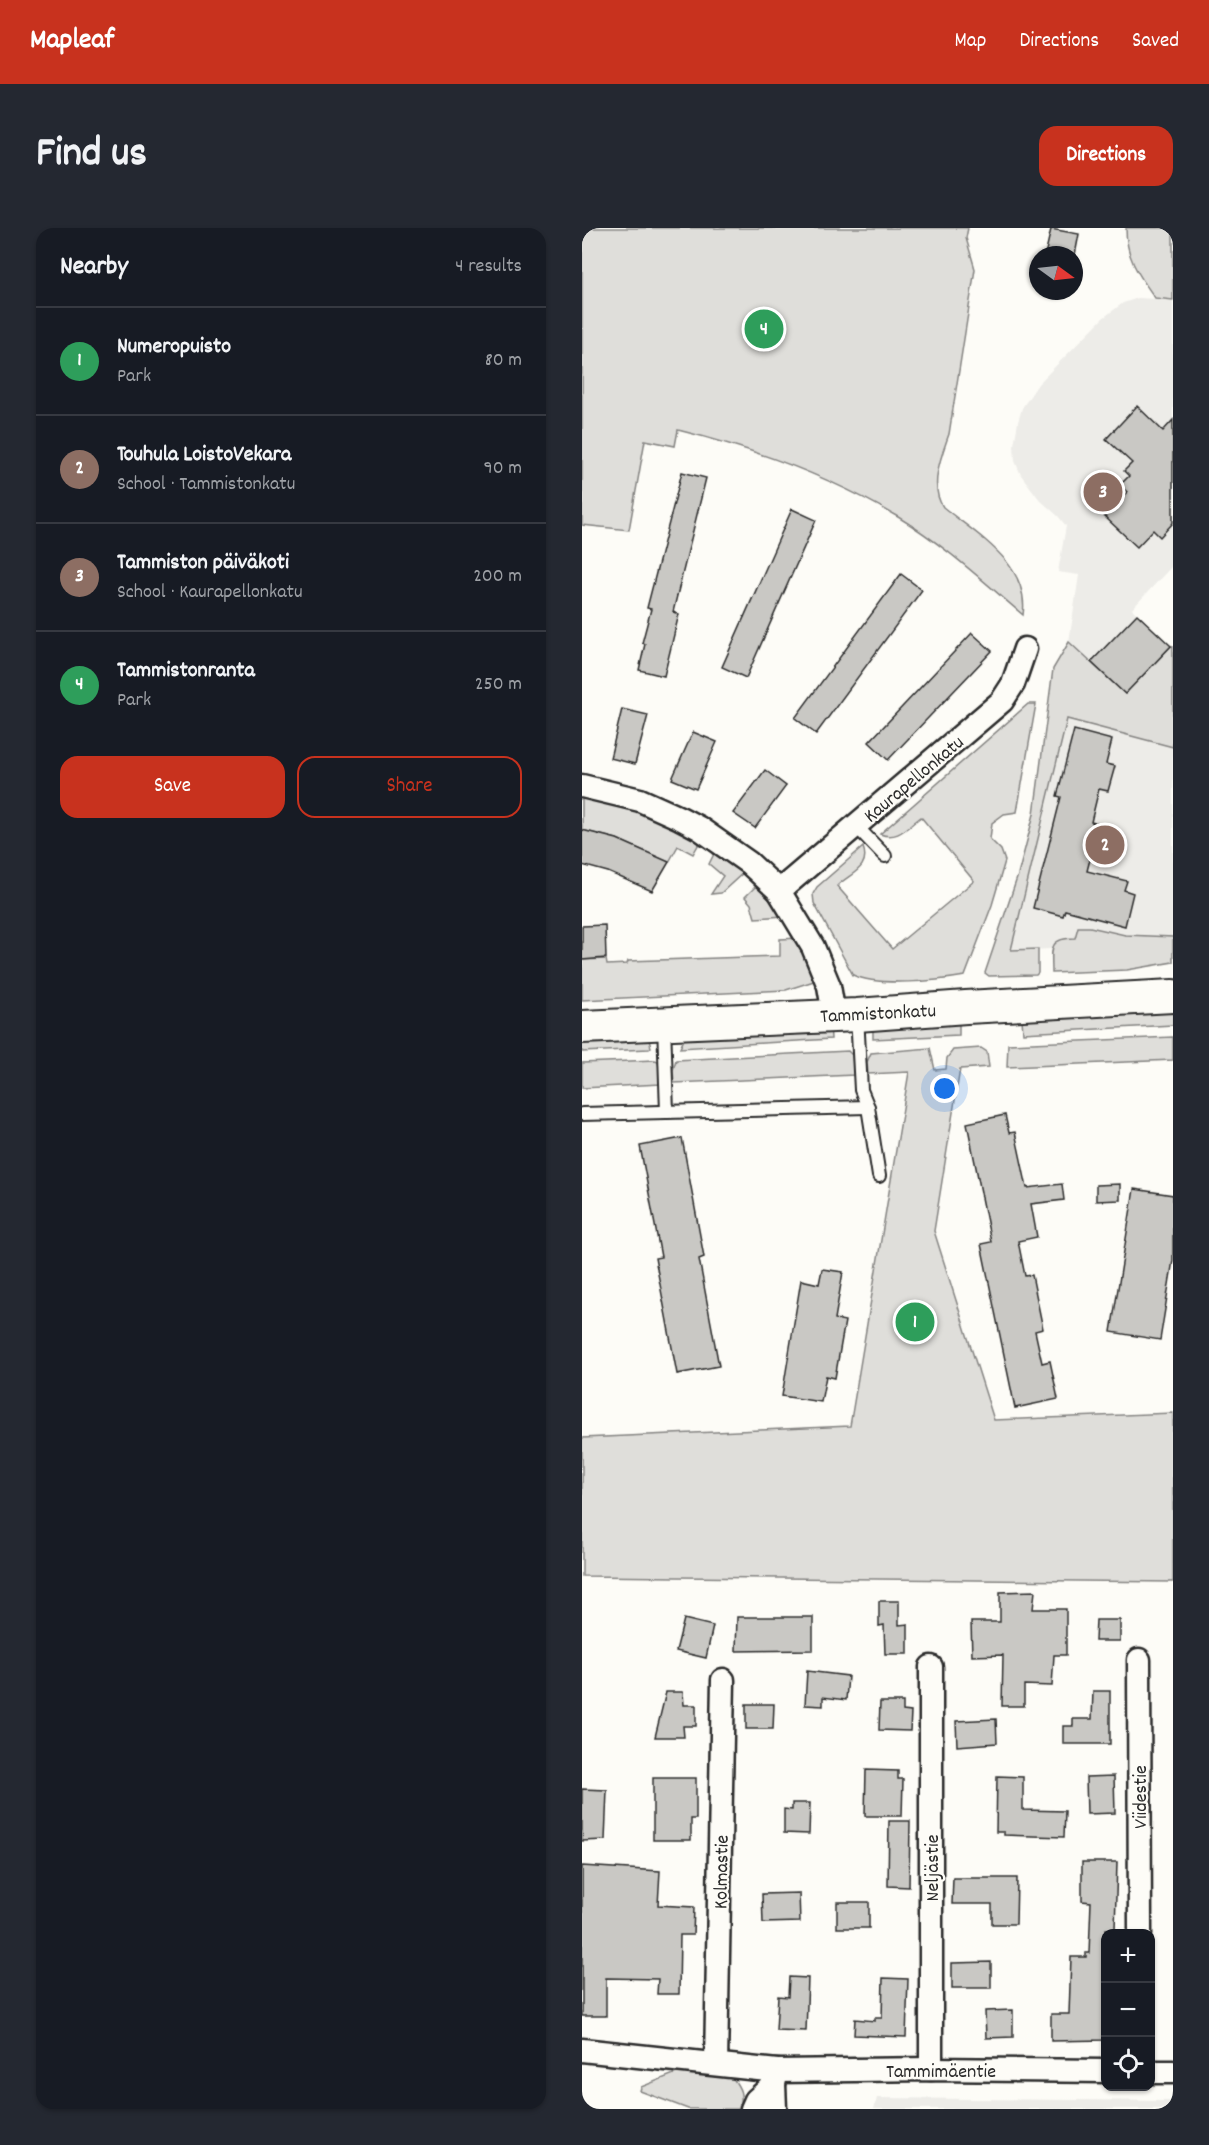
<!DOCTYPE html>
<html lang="en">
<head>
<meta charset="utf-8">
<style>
	:root { --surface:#171b24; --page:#242831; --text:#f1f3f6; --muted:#9ea1a6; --line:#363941; --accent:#c8321e }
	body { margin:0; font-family:Dekko,sans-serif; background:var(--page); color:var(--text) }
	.controls { position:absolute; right:18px; bottom:18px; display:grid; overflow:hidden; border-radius:12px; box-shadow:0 2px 4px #0004 }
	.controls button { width:54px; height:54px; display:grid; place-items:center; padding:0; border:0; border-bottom:2px solid var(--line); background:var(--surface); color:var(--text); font:30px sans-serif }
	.compass { position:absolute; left:447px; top:18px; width:54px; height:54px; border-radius:50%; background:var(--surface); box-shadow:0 2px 4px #0004; rotate:105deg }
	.you { position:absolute; left:363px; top:861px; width:21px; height:21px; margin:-15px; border:4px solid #fff; border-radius:50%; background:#1a73e8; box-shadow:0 0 0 9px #1a73e833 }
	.badge { display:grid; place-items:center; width:39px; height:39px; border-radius:50%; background:var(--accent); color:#fff; font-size:20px; font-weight:700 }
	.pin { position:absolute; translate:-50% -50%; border:3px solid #fff; box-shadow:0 2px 6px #0006 }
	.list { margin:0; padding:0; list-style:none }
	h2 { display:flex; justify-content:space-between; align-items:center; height:78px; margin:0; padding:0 24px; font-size:26px }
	h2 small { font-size:20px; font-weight:400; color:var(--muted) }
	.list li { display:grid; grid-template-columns:39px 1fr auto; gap:18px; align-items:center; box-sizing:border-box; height:108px; padding:0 24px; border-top:2px solid var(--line) }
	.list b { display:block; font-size:22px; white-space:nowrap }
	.list p { margin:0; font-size:20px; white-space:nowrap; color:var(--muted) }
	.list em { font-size:20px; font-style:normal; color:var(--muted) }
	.actions { display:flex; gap:12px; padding:18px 24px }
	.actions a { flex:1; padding:14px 0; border:2px solid var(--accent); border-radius:18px; text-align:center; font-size:21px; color:var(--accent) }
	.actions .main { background:var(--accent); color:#fff }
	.icon { flex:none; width:33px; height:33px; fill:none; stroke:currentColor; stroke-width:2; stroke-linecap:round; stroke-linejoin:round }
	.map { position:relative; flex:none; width:591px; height:1881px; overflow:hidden; border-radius:18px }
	header { display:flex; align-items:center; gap:36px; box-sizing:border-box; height:84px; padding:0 30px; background:var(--accent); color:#fff }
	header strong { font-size:28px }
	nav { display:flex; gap:33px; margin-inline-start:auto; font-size:21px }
	.intro { display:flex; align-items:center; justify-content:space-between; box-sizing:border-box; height:144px; padding:0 36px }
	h1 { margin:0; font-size:42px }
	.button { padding:15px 27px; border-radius:18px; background:var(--accent); color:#fff; font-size:21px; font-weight:700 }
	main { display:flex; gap:36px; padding:0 36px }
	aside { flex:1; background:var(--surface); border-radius:18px; box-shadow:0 2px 4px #0004 }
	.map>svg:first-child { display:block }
</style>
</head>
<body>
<header>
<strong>Mapleaf</strong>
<nav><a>Map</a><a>Directions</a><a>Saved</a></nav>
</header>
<div class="intro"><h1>Find us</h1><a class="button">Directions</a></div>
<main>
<aside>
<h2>Nearby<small>4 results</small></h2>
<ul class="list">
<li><span class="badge" style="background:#2e9e5b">1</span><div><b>Numeropuisto</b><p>Park</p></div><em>80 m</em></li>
<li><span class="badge" style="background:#8d6e63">2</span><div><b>Touhula LoistoVekara</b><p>School · Tammistonkatu</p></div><em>90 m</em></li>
<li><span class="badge" style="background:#8d6e63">3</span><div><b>Tammiston päiväkoti</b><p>School · Kaurapellonkatu</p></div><em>200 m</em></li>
<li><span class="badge" style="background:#2e9e5b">4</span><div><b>Tammistonranta</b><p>Park</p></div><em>250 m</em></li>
</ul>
<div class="actions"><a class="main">Save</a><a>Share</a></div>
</aside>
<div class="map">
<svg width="591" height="1881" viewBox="0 0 591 1881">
	<rect width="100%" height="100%" fill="#fdfcf7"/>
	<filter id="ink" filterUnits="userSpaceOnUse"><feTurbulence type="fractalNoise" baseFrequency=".0167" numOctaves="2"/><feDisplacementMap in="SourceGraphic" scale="12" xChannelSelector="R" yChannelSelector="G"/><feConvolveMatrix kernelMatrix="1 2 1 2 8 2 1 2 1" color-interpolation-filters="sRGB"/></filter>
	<g filter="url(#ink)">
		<g fill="#edece8">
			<polygon points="556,70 591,72 591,337 550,381 589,418 543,466 487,414 497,347 476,344 484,298 476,288 458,272 439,247 433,233 432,217 436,194 440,180 456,156 521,90 541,75"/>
			<polygon points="485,490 591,519 591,715 429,723"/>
			<polygon points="295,1870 591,1873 591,1881 292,1881"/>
		</g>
		<g fill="#dfdeda" stroke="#858482" stroke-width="1.5">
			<path d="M0,0h386l-2,10 9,31 -26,165c-8,23 -20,52 -6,73 34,28 87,57 80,108 -40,-34 -80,-71 -125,-98 -69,-41 -143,-68 -220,-87l-3,16 -30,-6 -16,90 -47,-5z"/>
			<path d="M544,0h47v72l-18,-2c-17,-24 -29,-40 -29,-70z"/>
			<polygon points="487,414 543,466 589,418 591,418 591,519 485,491 429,722 456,721 456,745 454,747 407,748 403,745 436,647 452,586 471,441"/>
			<path d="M446,476h8l-19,108 -13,2 -12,9 -2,16 11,11 4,11 -13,44 -27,71c-28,5 -87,11 -112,-1l-39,-72 -1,-9 4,-7 46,-40c8,21 -12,26 -26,39l55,63 82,-68 -53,-64c-14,10 -23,24 -41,17z"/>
			<polygon points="0,567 55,582 79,591 119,612 111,626 96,618 87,634 35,611 0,602"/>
			<polygon points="134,622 162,644 139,665 129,666 141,648 127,636"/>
			<polygon points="175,657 202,688 173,690 169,676 163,669"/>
			<path d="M496,699h12l35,8 48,2v25l-46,8 -75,3c0,-23 -5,-35 23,-35z"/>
			<polygon points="217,710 235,752 204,762 0,772 0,732 24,731 25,737 45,736 46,733 198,728 198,711"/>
			<polygon points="591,783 591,797 441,805 440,791"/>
			<polygon points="291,795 377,796 377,807 291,811"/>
			<polygon points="248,796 249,811 98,820 106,803"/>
			<polygon points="65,805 69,819 67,821 0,824 0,808"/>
			<polygon points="591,809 591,832 425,839 426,816"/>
			<polygon points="348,820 353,842 364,841 365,830 371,822 399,820 405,824 407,839 378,841 352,1003 412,1192 591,1185 591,1354 0,1348 0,1210 268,1198 327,844 286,846 285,834 289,825"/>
			<polygon points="266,823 270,827 272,847 92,855 91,842 94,832"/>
			<polygon points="73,832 76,833 79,856 0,860 0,835"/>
			<path d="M102,1842l48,7c9,12 11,17 8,32h-52l-48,-18 1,-4z"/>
		</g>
		<g fill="#c9c8c4" stroke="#2b2b2b" stroke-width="1.5">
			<polygon points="469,1 497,6 493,27 463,27"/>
			<polygon points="555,178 581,203 591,192 591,295 578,309 571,302 555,319 522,288 545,264 538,257 547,248 542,243 550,235 524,211"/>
			<polygon points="100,244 124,250 91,384 97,386 82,448 57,442 63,416 60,415 69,381 65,380"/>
			<polygon points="210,281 234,292 164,450 140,439"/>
			<polygon points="319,346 340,362 234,506 213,490"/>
			<polygon points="555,386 589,418 543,466 509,434"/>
			<polygon points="390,405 410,423 306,532 287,514"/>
			<polygon points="40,481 66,487 53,536 28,530"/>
			<polygon points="492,502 530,512 524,536 533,538 526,563 517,561 509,594 517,596 505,643 545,653 542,662 551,665 543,698 483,682 481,688 451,680 479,569 475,568"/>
			<polygon points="111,504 135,514 114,561 90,551"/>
			<polygon points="183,542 204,558 173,600 151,585"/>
			<polygon points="0,602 35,611 87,634 70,663 26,644 0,637"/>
			<polygon points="23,697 24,730 0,732 0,698"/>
			<polygon points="423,887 427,905 433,904 445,960 480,956 482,972 449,976 455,1009 436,1013 443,1048 450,1047 461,1101 453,1103 460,1135 468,1133 476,1171 433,1180 399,1016 409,1014 385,895"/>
			<polygon points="100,910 122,1029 117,1031 137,1138 95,1146 73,1030 79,1029 58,918"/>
			<polygon points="538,956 538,972 514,973 514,957"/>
			<polygon points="552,961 591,967 591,1032 578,1112 529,1104"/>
			<polygon points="240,1041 261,1044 253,1091 263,1093 253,1150 244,1148 239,1174 200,1168 219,1052 237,1056"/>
			<polygon points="453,1363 451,1381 484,1381 484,1427 472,1427 470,1458 442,1457 442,1478 420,1478 421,1427 390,1428 389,1394 418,1394 418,1364"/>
			<polygon points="297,1373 317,1373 317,1397 326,1396 326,1426 303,1426 302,1397 297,1398"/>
			<polygon points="155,1389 231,1389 231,1422 154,1423"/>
			<polygon points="102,1391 131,1398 124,1430 94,1423"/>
			<polygon points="514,1392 538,1392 538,1413 513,1413"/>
			<polygon points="225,1443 266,1448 264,1472 241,1469 241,1478 223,1477"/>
			<polygon points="511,1463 528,1463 528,1516 481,1516 481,1498 491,1498 491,1491 510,1491"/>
			<polygon points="84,1464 101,1464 102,1477 114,1477 114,1498 101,1498 102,1509 73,1509"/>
			<polygon points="298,1474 321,1474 321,1483 329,1484 328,1503 297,1502"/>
			<polygon points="164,1476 192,1476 191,1501 164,1501"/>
			<polygon points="414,1491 415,1515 375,1518 374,1493"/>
			<polygon points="284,1542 316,1543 316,1551 321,1551 320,1588 283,1588"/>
			<polygon points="415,1548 441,1549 441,1582 483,1583 482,1609 422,1607 422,1604 414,1604"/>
			<polygon points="532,1548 533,1585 505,1586 504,1549"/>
			<polygon points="71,1550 114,1550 114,1591 109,1591 109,1612 71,1612"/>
			<polygon points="0,1561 25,1562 23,1612 0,1613"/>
			<polygon points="210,1575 228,1575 227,1606 202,1605 202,1581 210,1582"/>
			<polygon points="307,1593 328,1593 327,1659 306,1658"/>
			<polygon points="500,1634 535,1634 533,1701 524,1701 524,1812 469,1813 469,1786 487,1786 489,1729 504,1729 504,1725 507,1725 509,1674 500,1673"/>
			<polygon points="0,1638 78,1643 76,1677 112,1679 111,1707 98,1707 97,1766 75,1766 76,1751 24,1750 24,1788 0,1788"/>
			<polygon points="371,1650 435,1650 434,1696 410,1696 410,1676 370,1676"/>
			<polygon points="217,1665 218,1694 181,1695 180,1666"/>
			<rect x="255" y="1674" width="32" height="26"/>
			<polygon points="409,1734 409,1760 370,1760 370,1735"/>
			<polygon points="207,1749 226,1750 224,1803 194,1802 196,1768 206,1769"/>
			<polygon points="301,1750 326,1751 324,1809 272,1807 273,1791 293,1793 293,1790 300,1790"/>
			<polygon points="431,1782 431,1809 404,1810 403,1783"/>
		</g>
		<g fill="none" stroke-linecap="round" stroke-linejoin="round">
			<g stroke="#2b2b2b" stroke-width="16">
				<g id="lane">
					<polyline points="274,598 303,628"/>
					<polyline points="275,787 279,862 286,879 297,948"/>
					<polyline points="82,796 85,884"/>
					<polyline points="0,886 286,879"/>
				</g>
			</g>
			<g stroke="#2b2b2b" stroke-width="27">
				<g id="street">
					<polyline points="0,558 58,572 98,590 117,600 167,635 197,663 231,719 247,758 252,787"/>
					<polyline points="197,663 420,473 431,456 443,421"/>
					<polyline points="557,1432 558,1706"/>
					<polyline points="0,1822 195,1843 349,1841 524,1843"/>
					<polyline points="134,1836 141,1452"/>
					<polyline points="349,1841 349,1439"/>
					<polyline points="568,1844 591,1844"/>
					<polyline points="170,1881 174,1872 192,1856"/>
					<polyline points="193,1881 192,1856 195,1843"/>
				</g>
			</g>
			<g stroke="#2b2b2b" stroke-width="36">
				<polyline id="secondary" points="0,799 275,787 384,779 591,768"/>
			</g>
			<use href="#lane" stroke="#fdfcf7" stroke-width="12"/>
			<use href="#street" stroke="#fdfcf7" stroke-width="22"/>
			<use href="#secondary" stroke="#fdfcf7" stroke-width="32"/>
		</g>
	</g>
	<g text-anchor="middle" stroke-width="4.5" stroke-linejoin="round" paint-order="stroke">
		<g font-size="20" fill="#2b2b2b" stroke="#fdfcf7">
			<text transform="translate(331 550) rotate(-40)" y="7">Kaurapellonkatu</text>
			<text transform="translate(296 784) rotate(-3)" y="7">Tammistonkatu</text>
			<text transform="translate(557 1569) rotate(-90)" y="7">Viidestie</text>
			<text transform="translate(349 1640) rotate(-90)" y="7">Neljästie</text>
			<text transform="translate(138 1644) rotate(-89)" y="7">Kolmastie</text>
			<text x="359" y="1849">Tammimäentie</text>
		</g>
	</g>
</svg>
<div class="controls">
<button>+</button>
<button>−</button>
<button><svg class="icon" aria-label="locate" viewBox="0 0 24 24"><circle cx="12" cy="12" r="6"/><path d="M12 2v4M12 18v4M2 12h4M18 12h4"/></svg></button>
</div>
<svg class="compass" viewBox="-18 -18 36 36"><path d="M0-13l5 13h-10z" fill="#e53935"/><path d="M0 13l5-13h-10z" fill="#9ea1a6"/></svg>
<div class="you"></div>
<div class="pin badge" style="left:333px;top:1094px;background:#2e9e5b">1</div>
<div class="pin badge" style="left:523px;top:617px;background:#8d6e63">2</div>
<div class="pin badge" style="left:521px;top:264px;background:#8d6e63">3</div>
<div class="pin badge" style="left:182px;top:101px;background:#2e9e5b">4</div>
</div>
</main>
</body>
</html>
